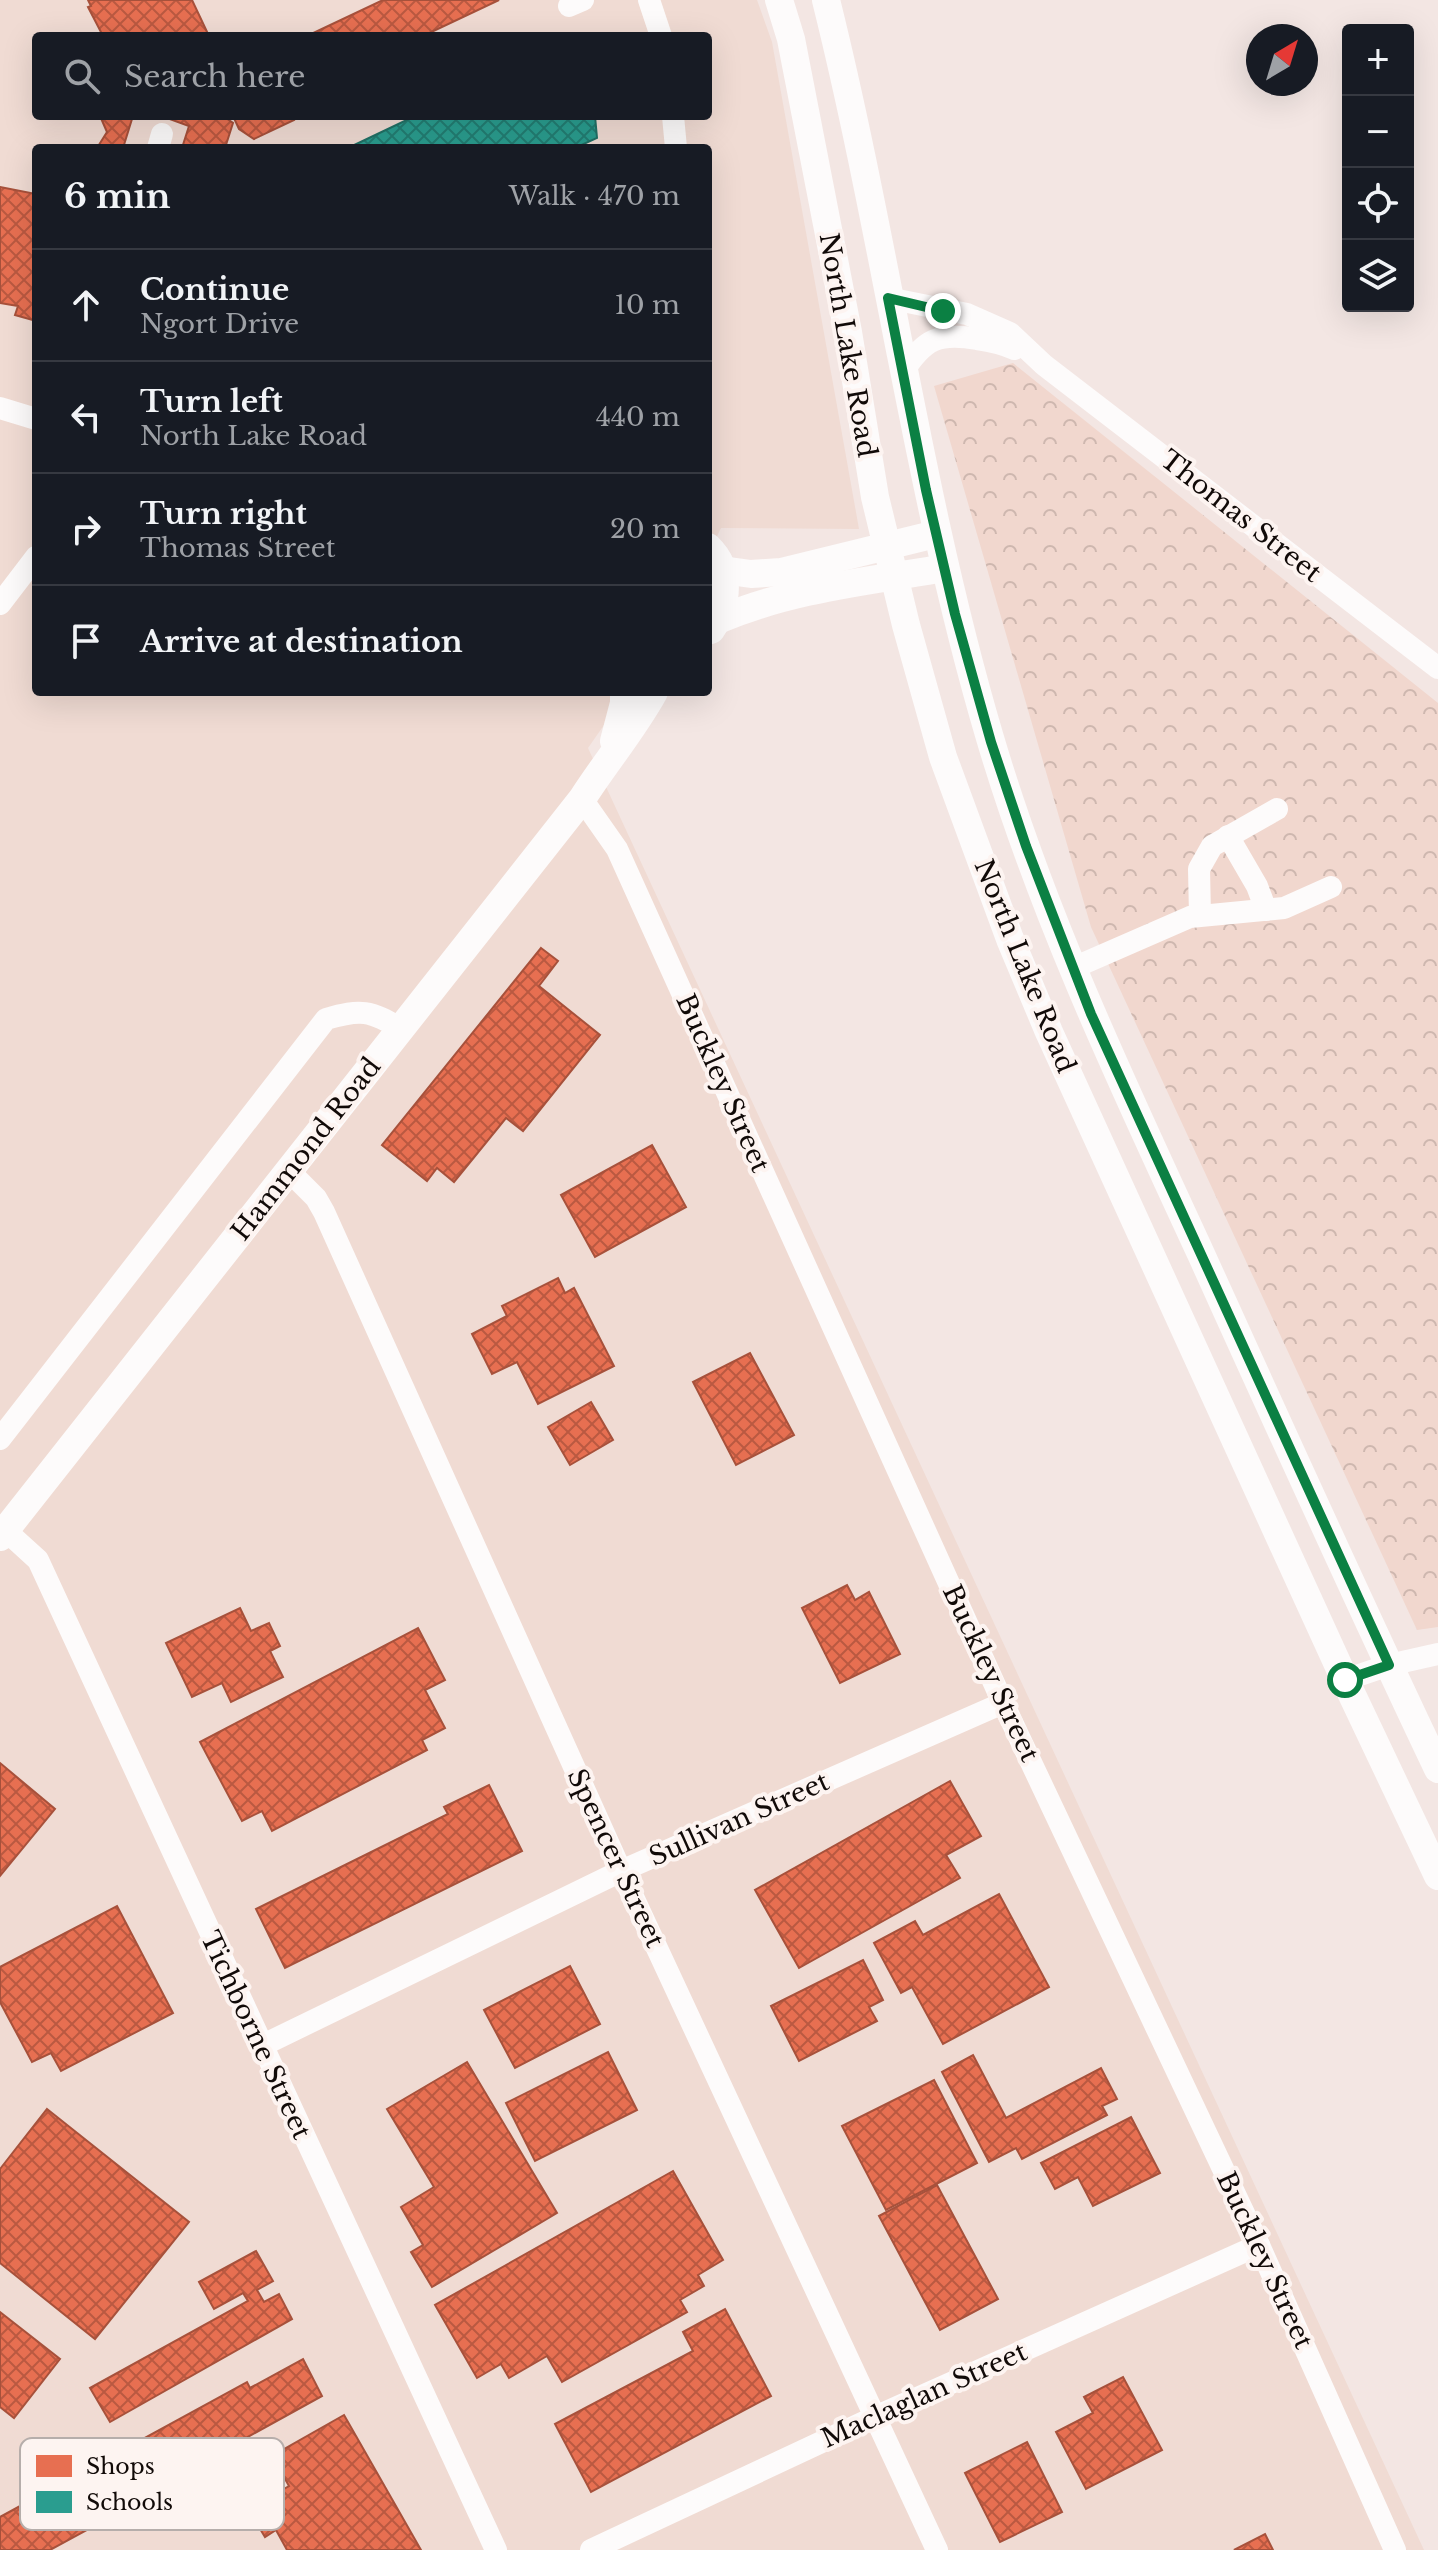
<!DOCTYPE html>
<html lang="en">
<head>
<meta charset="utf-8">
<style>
	:root { --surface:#171b24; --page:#20242c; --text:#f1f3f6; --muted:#9ea1a6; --line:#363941 }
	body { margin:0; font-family:"Libre Baskerville",serif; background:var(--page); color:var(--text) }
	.controls { position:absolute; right:24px; top:24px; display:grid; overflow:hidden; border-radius:8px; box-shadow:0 8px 32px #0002 }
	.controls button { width:72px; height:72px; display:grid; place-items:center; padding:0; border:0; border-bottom:2px solid var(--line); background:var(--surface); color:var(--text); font:40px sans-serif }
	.compass { position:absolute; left:1246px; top:24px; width:72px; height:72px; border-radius:50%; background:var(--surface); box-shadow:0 8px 32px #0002; rotate:38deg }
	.stop { position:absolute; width:24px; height:24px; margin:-18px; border:6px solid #0b8043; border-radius:50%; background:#fff }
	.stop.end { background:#0b8043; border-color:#fff; box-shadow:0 2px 8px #0008 }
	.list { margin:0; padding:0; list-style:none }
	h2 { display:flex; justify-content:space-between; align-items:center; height:104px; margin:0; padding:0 32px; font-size:34px }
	h2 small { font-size:26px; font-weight:400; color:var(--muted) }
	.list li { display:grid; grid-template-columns:52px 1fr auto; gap:24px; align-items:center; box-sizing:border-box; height:112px; padding:0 32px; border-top:2px solid var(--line) }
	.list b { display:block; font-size:30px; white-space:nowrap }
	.list p { margin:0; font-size:26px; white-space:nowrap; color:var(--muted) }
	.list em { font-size:26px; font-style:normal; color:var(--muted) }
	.icon { flex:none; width:44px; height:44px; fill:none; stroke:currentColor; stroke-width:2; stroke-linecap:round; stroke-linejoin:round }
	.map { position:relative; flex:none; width:1438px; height:2550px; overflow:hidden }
	.search { position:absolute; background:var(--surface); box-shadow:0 8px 32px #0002; left:32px; top:32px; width:680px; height:88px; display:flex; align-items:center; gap:20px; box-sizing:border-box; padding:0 28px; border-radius:8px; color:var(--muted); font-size:30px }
	.panel { position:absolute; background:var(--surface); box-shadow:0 8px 32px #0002; left:32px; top:144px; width:680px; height:552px; border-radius:8px }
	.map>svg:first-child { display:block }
</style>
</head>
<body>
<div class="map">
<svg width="1438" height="2550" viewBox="0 0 1438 2550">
	<defs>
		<pattern id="park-crowns" width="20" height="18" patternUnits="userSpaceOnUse" patternTransform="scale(2)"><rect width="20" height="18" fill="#f1d7ce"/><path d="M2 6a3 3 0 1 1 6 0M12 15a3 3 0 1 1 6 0" fill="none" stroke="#ceb7af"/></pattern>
		<pattern id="shops-cross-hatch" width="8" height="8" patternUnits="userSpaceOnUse" patternTransform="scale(2)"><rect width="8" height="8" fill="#e76f51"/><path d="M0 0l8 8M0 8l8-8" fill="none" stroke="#ba5941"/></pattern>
		<pattern id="schools-cross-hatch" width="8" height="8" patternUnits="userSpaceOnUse" patternTransform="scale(2)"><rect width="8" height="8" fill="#2a9d8f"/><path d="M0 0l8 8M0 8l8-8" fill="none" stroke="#237e73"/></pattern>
	</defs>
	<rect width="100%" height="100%" fill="#f3e6e3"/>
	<path fill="#f0dbd3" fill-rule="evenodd" d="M0,0h757l15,42 87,487 -138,-1 -13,27v-407h-672v544h591l-39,56 836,1802h-1424zM36,36h672v80h-672z"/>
	<polygon fill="url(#park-crowns)" points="1013,363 1438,703 1438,1627 1417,1630 1091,927 934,386"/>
	<g fill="url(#shops-cross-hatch)" stroke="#a7513b" stroke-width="2">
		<polygon points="88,0 192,0 209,36 103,36 88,7 91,6"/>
		<polygon points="383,0 499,0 423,36 307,36"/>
		<polygon points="100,116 139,116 132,119 123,148 97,148 107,132"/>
		<polygon points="167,116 223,116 233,123 225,148 182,148 189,126 167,118"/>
		<polygon points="233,116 292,116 294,120 254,139 239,129"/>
		<polygon points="0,187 36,194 36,321 15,315 18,306 0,303"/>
		<polygon points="541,948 558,961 539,986 600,1035 523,1131 506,1118 454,1182 437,1168 427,1181 382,1145"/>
		<polygon points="652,1145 686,1207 595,1257 561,1195"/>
		<polygon points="558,1278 565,1293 574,1288 614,1366 538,1404 517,1362 492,1374 472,1334 507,1316 502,1306"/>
		<polygon points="750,1353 794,1435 736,1465 693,1382"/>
		<polygon points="591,1402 613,1440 570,1465 548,1427"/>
		<polygon points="847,1585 855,1600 869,1592 900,1654 840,1683 802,1608"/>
		<polygon points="240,1608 251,1631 269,1623 280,1646 270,1651 283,1677 231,1702 222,1683 192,1697 166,1643"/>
		<polygon points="418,1628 445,1680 425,1690 445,1728 422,1740 427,1750 272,1831 262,1811 242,1821 200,1742"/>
		<polygon points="0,1763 55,1809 0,1876"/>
		<polygon points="950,1781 981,1836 946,1855 960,1878 799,1968 755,1890"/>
		<polygon points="489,1785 522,1851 285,1968 256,1909 448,1814 444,1807"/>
		<polygon points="999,1894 1049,1987 943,2044 912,1987 901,1993 874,1943 915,1921 923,1935"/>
		<polygon points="117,1906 173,2013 61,2071 51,2053 32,2062 0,2002 0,1967"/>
		<polygon points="863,1960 883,2000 869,2007 877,2021 799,2061 771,2006"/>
		<polygon points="570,1966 600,2024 515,2068 484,2010"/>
		<polygon points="608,2052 637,2110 535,2161 506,2103"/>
		<polygon points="973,2055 1006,2118 1101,2068 1117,2099 1102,2106 1107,2115 1022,2159 1016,2148 989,2162 942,2072"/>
		<polygon points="467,2062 557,2213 432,2287 411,2252 423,2245 401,2207 434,2187 387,2109"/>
		<polygon points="934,2080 977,2163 886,2210 842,2126"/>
		<polygon points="47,2109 189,2222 95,2339 0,2263 0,2169"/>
		<polygon points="1131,2117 1160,2173 1093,2206 1078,2177 1055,2189 1041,2163"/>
		<polygon points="673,2171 723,2260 698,2275 704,2286 680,2300 687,2312 562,2382 547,2356 509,2378 501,2364 477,2378 435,2305"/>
		<polygon points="937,2185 998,2299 940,2330 879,2216"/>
		<polygon points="256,2251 273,2281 257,2290 264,2302 279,2294 292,2319 110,2422 90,2388 248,2301 243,2293 214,2309 199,2282"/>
		<polygon points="725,2309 771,2396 591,2492 555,2424 693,2351 683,2332"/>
		<polygon points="0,2312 60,2359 14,2418 0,2407"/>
		<polygon points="303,2359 322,2396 244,2439 252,2453 209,2477 198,2458 183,2466 188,2475 50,2550 0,2550 0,2517 247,2382 250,2388"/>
		<polygon points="1123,2377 1162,2450 1086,2489 1056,2432 1093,2413 1084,2397"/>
		<polygon points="344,2415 421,2550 287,2550 276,2530 265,2537 248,2509 289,2486 272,2456"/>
		<polygon points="1027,2442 1062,2512 1000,2542 965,2473"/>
		<polygon points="1265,2534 1273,2550 1234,2550"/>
	</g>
	<polygon fill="url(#schools-cross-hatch)" stroke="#227166" stroke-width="2" points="415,116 595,116 597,138 575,148 348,148"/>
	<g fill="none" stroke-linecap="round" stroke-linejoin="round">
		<g stroke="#fdfbfb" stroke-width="22">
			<polyline points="649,0 661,36"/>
			<polyline points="569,6 583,0"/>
			<polyline points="673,116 676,148"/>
			<polyline points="158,148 162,134"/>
			<polyline points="888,298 967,314 1010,333 1044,365 1438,668"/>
			<path d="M903,372c21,-33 36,-40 74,-33 14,2 25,4 37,10"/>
			<polyline points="0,408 36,419"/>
			<polyline points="0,604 36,557"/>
			<polyline points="582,799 617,849 1003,1703 1259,2245 1395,2550"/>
			<polyline points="1228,836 1257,886 1266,910"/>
			<polyline points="1200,915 1199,869 1212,846 1277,809"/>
			<polyline points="1073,968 1190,917 1284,908 1331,887"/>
			<polyline points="289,1171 316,1198 324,1212 621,1871 937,2550"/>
			<path d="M0,1439l326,-420c35,-10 44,-9 75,10"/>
			<polyline points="5,1530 38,1560 496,2550"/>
			<polyline points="1345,1680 1389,1665 1438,1654"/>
			<polyline points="261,2046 621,1871 1003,1703"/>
			<polyline points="591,2550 875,2417 1259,2245"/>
		</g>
		<g stroke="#fdfbfb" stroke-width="28">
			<polyline points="779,0 791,39 848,332 875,497 906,625 943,757 1010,939 1049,1032 1345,1680 1438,1876"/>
			<path d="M826,0c61,245 92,495 164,738 53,179 133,347 211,516 78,172 156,345 237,515"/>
			<path d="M708,547c24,23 20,58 3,83"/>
			<polyline points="722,570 751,574 781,572 936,534"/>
			<path d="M718,620c72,-31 151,-39 227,-52"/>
			<polyline points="614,741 624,703 624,692"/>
			<path d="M0,1537l582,-738c23,-36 51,-69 72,-107"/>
		</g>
	</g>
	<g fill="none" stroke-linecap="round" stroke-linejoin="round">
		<polyline stroke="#0b8043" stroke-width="10" points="943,311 888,298 926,490 955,614 991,742 1026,846 1091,1014 1389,1665 1345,1680"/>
	</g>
	<g text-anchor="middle" stroke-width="8" stroke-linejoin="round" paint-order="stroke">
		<g font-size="26" fill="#110a08" stroke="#fdf4f1">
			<text transform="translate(848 345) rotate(80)" y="9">North Lake Road</text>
			<text transform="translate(1241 516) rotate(38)" y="9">Thomas Street</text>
			<text transform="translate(1025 966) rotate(68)" y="9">North Lake Road</text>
			<text transform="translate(723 1083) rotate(66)" y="9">Buckley Street</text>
			<text transform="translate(306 1149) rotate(-52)" y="9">Hammond Road</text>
			<text transform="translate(991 1673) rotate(65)" y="9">Buckley Street</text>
			<text transform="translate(739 1819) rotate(-24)" y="9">Sullivan Street</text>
			<text transform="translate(616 1858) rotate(65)" y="9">Spencer Street</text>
			<text transform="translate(256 2035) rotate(65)" y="9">Tichborne Street</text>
			<text transform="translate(1265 2260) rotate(65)" y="9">Buckley Street</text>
			<text transform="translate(924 2395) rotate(-24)" y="9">Maclaglan Street</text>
		</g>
	</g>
	<rect x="20" y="2438" width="264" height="92" rx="12" fill="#fdf4f1" stroke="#b6aeab" stroke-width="2"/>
	<rect x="36" y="2455" width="36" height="22" fill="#e76f51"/>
	<rect x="36" y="2491" width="36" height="22" fill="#2a9d8f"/>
	<g font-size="22" fill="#110a08">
		<text x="86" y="2474">Shops</text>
		<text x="86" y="2510">Schools</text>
	</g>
</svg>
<div class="controls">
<button>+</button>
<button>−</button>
<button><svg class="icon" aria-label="locate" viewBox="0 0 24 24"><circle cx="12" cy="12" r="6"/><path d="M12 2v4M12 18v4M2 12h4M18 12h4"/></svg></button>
<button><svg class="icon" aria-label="layers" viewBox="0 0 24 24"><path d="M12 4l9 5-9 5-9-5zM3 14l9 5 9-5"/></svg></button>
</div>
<svg class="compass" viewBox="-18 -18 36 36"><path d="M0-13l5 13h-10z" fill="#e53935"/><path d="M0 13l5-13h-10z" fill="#9ea1a6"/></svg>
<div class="stop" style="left:1345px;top:1680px"></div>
<div class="stop end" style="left:943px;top:311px"></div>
<div class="search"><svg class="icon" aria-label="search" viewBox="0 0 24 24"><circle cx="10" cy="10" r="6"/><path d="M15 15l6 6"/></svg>Search here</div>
<section class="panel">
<h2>6 min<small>Walk · 470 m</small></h2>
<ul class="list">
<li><svg class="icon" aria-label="ahead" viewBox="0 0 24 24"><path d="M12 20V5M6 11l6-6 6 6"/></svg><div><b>Continue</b><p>Ngort Drive</p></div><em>10 m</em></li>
<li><svg class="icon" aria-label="left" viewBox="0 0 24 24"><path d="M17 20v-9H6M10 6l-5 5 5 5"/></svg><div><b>Turn left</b><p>North Lake Road</p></div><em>440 m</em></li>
<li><svg class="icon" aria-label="right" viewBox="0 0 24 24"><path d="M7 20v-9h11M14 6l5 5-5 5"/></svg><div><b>Turn right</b><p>Thomas Street</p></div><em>20 m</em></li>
<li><svg class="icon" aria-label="arrive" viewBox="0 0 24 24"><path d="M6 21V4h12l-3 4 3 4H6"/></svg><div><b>Arrive at destination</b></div></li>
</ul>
</section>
</div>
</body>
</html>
